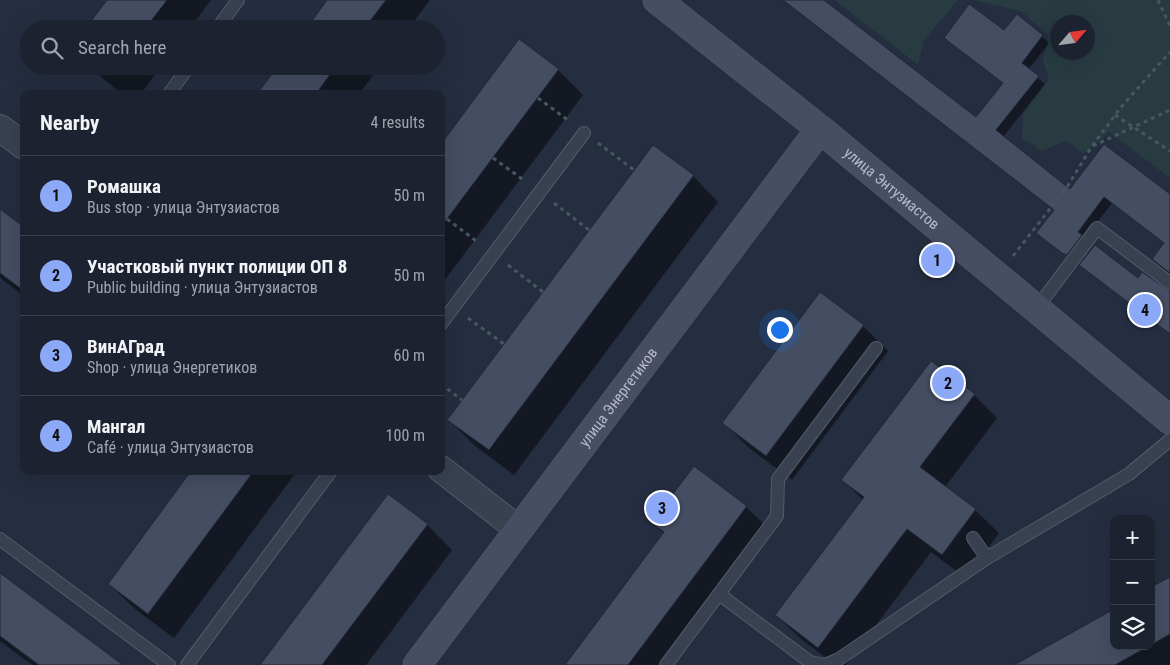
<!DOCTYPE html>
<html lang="en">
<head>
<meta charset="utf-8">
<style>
	:root { --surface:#1c2230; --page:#292f3c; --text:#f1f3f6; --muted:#a0a4ab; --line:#3a3f4c; --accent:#8ca9f8 }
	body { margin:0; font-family:"Roboto Condensed",sans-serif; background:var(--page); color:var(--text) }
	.controls { position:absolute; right:15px; bottom:15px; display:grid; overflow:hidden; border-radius:10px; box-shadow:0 5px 20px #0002 }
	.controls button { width:45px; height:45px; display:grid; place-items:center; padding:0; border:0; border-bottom:1px solid var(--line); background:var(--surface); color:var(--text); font:25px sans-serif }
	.compass { position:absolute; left:1050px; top:15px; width:45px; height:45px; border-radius:50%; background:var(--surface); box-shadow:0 5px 20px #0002; rotate:62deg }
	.you { position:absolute; left:779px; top:329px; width:18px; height:18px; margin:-12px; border:4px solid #fff; border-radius:50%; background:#1a73e8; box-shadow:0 0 0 8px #1a73e833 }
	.badge { display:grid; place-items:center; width:32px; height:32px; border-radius:50%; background:var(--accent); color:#111; font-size:16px; font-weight:700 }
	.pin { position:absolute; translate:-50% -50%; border:2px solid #fff; box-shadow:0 1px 5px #0006 }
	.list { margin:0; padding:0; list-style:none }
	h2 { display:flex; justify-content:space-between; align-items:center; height:65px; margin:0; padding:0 20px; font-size:21px }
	h2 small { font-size:16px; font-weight:400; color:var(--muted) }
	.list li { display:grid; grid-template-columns:32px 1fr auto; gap:15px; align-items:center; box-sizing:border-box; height:80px; padding:0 20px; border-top:1px solid var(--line) }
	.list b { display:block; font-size:19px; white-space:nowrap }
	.list p { margin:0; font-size:16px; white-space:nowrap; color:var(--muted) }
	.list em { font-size:16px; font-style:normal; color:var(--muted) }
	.icon { flex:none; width:28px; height:28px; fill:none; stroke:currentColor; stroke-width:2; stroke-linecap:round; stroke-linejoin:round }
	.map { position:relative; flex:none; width:1170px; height:665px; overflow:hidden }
	.search { position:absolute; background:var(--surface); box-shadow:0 5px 20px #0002; left:20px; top:20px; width:425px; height:55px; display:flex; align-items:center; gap:12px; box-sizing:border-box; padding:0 18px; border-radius:28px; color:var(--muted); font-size:19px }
	.panel { position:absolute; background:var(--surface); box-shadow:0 5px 20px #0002; left:20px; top:90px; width:425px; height:385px; border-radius:10px }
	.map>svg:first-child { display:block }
</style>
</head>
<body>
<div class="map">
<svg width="1170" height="665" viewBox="0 0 1170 665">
	<rect width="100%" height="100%" fill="#252d40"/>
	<g fill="#273b41" fill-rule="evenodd">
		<polygon points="835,0 958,0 924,40 918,65"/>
		<path d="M974,0h196v178l-61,-46 -26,22 -17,-13 -24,10 -20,-13 1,-24 26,-35 -6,-19 6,-24 -28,-25zM1058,22h30v30h-30z"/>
	</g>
	<g fill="#0007">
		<polygon points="108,0 211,0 189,29 87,29"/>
		<polygon points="329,0 430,0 408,29 307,29"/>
		<polygon points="784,0 822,0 976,119 1004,84 946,38 1004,32 1017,16 1049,43 1028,70 1045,84 1003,137 1070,191 1170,197 1170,274 1154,259 1165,244 1112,203 1084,239 1074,261 1038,233 1055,211"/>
		<polygon points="88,66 161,66 141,94 122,94"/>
		<polygon points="279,66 380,66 359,94 259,94"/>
		<polygon points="558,70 583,95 441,285 441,146"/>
		<polygon points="653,146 693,176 718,202 514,475 474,445 449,420"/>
		<polygon points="0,211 24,228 24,296 0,278"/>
		<polygon points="863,326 888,351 792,480 749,448 724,423"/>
		<polygon points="974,395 997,418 945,487 975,510 999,533 966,578 931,552 846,665 835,665 800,638 776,615 863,500 843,480"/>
		<polygon points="193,471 297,471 174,638 135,609 109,584"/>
		<polygon points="746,507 770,530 670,665 566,665 664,534 653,523"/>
		<polygon points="427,525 452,550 366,665 262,665"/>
		<polygon points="0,575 119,665 32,665 0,641"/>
		<polygon points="1170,578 1170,665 1016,665 1114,646 1151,646 1151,589"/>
	</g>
	<g fill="#444d62" stroke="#202737">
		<polygon points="107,0 167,0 145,29 85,29"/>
		<polygon points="327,0 386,0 364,29 306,29"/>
		<polygon points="783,0 824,0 976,117 1003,83 944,38 969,4 1004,30 1017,14 1043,35 1022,63 1039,76 996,130 1070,189 1104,144 1170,194 1170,273 1152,259 1164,243 1104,197 1078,232 1082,235 1067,255 1062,253 1036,233 1054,210"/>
		<polygon points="519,39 559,69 441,227 441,144"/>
		<polygon points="278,66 336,66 316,94 257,94"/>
		<polygon points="653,145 694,175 489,450 447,420"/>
		<polygon points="0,209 24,227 24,291 0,273"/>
		<polygon points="1095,245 1138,278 1142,272 1170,291 1170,334 1079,265"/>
		<polygon points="820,292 864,325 766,456 722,423"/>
		<polygon points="931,361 975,394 920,467 976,509 942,555 907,529 818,648 775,615 864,497 841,480"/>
		<polygon points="694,466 747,506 628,665 565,665 664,532 651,523"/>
		<polygon points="191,471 254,471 148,614 108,584"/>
		<polygon points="388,494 428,524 322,665 260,665"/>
		<polygon points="0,573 123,665 39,665 0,636"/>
		<polygon points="1170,577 1170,634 1151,645 1151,587"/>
		<polygon points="1114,609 1114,646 1149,646 1115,665 1014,665"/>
	</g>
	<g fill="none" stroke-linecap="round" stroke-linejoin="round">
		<g stroke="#545b6a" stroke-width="14">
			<g id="service">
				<polyline points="217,29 238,0"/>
				<polyline points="169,94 189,66"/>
				<polyline points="1036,309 1097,228 1170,283"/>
				<polyline points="441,324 584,133"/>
				<polyline points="973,538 987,558"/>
				<polyline points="0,539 169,665"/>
				<polyline points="719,594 810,662 825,665"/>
				<polyline points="187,665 331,471"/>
				<polyline points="666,665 777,516 778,479 876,348"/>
				<polyline points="825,665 839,659 987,558 1129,474 1170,440"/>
			</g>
		</g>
		<g stroke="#545b6a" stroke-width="28">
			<g id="minor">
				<polyline points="0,128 24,146"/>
				<polyline points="441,469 518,529"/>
			</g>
		</g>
		<g stroke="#545b6a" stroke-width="29">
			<g id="secondary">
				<path id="s1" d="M657,0l163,129 350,291"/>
				<path id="s2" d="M417,665l403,-536"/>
			</g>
		</g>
		<g stroke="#45585e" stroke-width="3" stroke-dasharray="4 4" stroke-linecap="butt">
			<polyline points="1158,0 1170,26"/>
			<polyline points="538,98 569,121"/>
			<polyline points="1115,115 1170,151"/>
			<polyline points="598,143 634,170"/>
			<polyline points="1093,146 1170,110"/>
			<polyline points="493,158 525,181"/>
			<polyline points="554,203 589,230"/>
			<polyline points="447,219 479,243"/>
			<polyline points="1013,256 1067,187 1092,146 1122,106 1170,52"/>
			<polyline points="508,265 543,292"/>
			<polyline points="468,318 504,344"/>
			<polyline points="441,384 462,400"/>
		</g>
		<use href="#service" stroke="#394050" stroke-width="12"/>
		<use href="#minor" stroke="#394050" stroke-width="26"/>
		<use href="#secondary" stroke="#474e63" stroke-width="28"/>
	</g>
	<g text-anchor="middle" stroke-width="4" stroke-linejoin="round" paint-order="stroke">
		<g font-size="15" fill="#b6bbca" stroke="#1e2535">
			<text dy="5" stroke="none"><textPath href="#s1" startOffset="301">улица Энтузиастов</textPath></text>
			<text dy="5" stroke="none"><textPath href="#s2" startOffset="335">улица Энергетиков</textPath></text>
		</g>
	</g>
</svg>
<div class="controls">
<button>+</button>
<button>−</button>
<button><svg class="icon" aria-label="layers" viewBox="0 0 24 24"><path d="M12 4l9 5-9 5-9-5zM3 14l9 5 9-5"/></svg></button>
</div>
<svg class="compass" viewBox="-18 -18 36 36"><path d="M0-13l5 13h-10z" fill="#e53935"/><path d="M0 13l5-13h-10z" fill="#a0a4ab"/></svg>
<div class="you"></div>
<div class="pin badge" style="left:937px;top:260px">1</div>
<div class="pin badge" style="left:948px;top:383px">2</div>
<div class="pin badge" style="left:662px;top:508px">3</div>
<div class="pin badge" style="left:1145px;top:310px">4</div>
<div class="search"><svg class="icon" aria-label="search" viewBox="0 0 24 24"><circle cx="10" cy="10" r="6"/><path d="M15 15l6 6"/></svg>Search here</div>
<section class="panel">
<h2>Nearby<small>4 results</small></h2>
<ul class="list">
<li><span class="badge">1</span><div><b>Ромашка</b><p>Bus stop · улица Энтузиастов</p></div><em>50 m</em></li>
<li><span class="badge">2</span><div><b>Участковый пункт полиции ОП 8</b><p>Public building · улица Энтузиастов</p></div><em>50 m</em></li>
<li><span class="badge">3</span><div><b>ВинАГрад</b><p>Shop · улица Энергетиков</p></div><em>60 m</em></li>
<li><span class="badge">4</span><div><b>Мангал</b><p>Café · улица Энтузиастов</p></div><em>100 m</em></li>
</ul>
</section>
</div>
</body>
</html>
